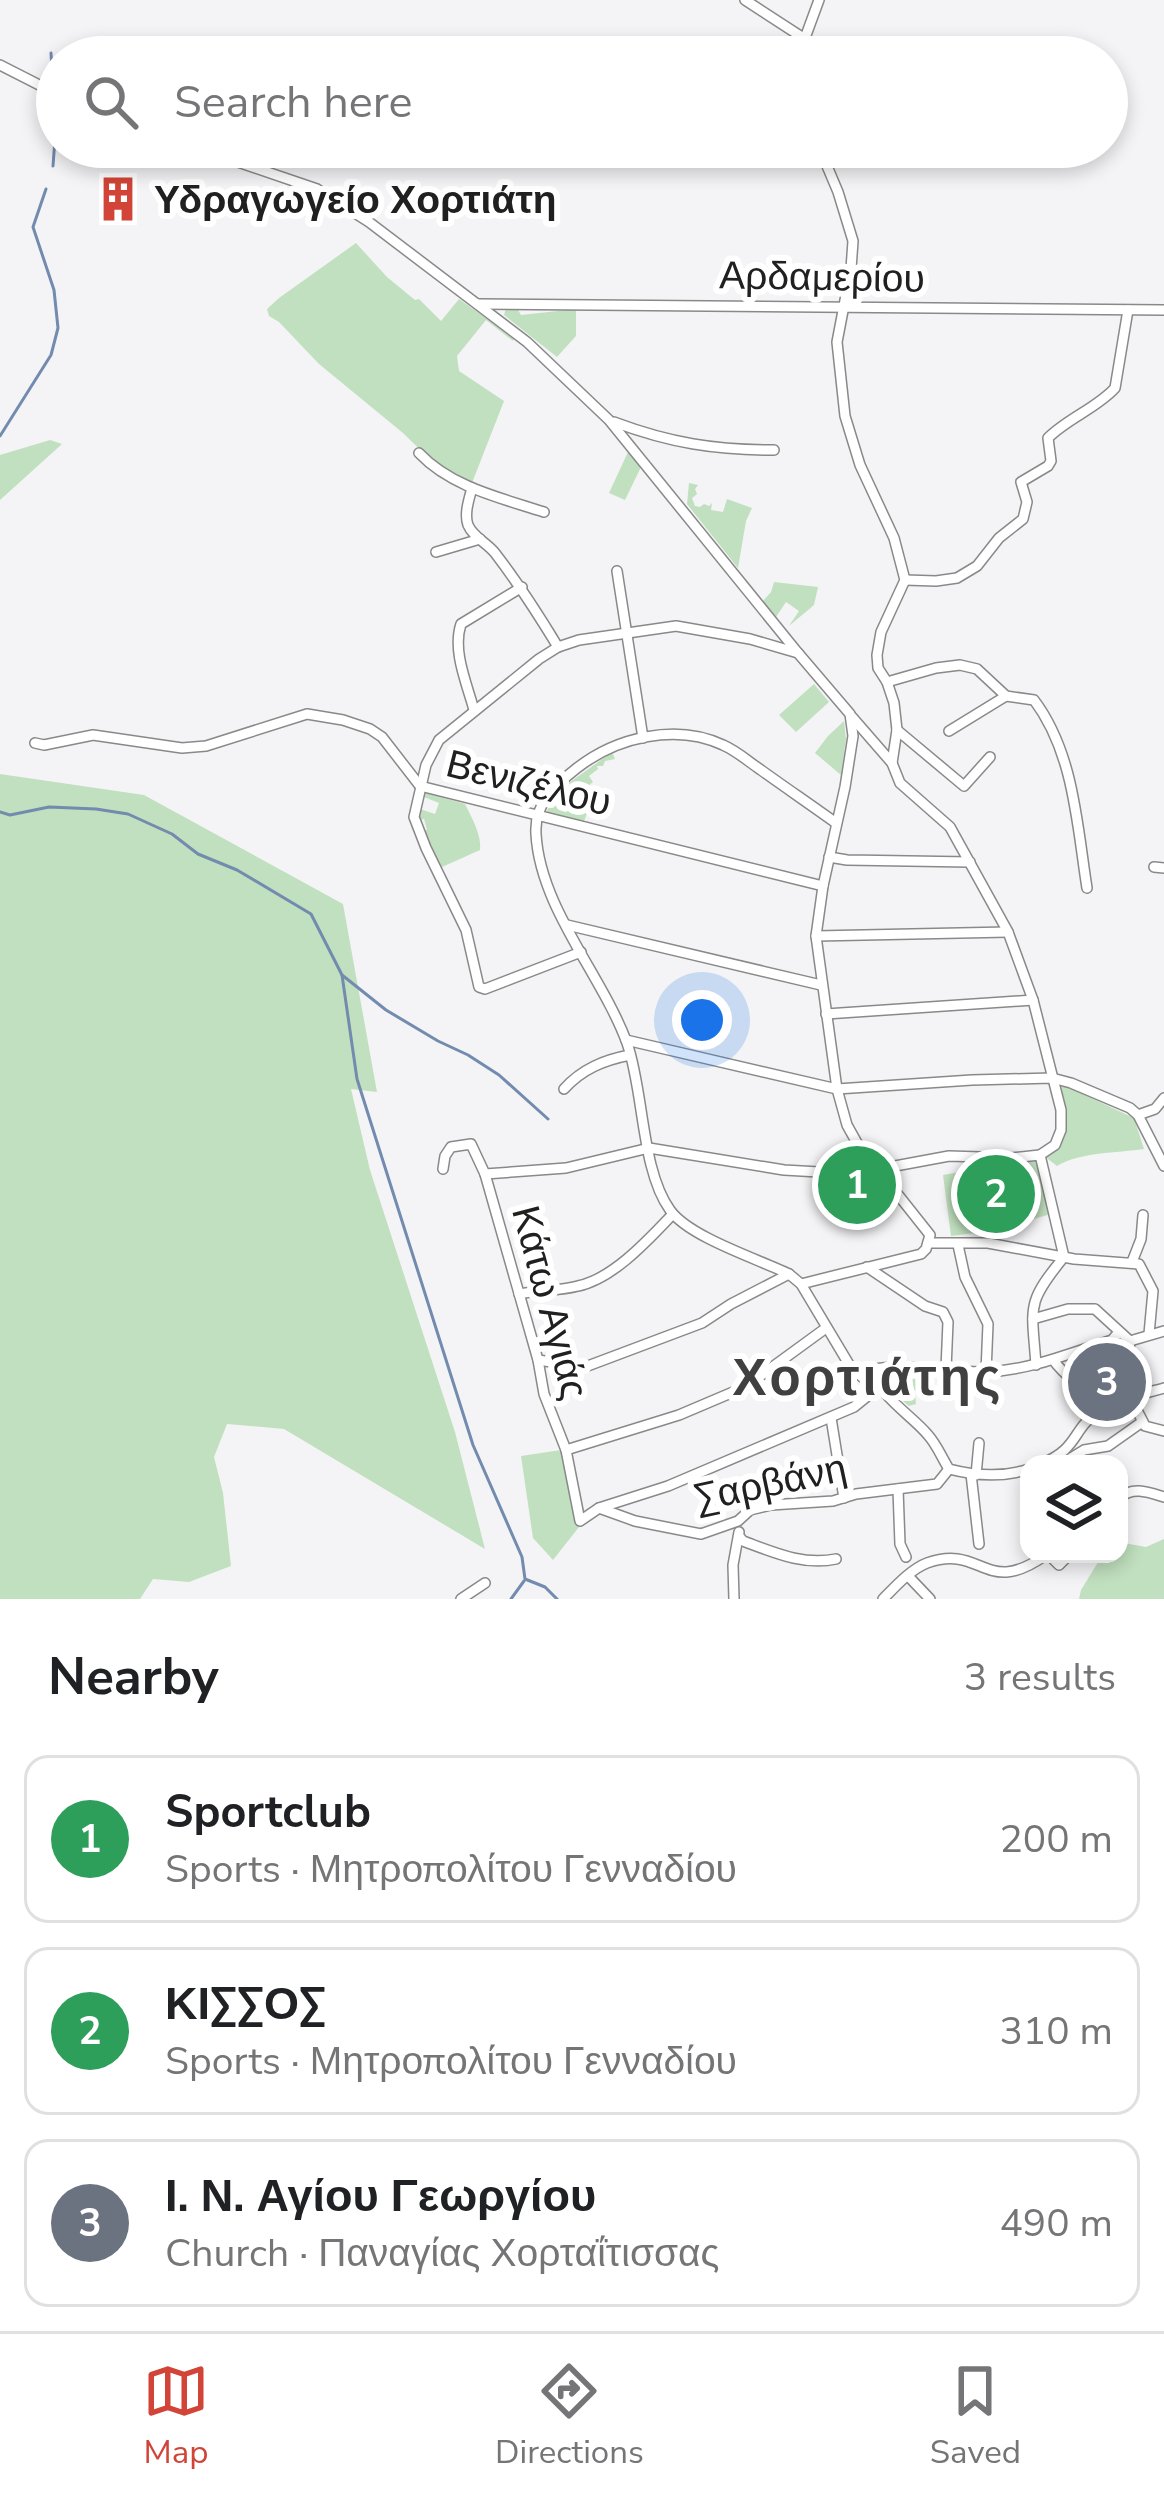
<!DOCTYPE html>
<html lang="en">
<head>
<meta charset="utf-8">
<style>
	:root { --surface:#fff; --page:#f6f6f6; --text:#202124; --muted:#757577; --line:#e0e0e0; --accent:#d14437 }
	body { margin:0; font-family:"Nunito Sans",sans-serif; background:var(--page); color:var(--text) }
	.controls { position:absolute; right:36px; bottom:36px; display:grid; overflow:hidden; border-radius:24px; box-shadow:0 6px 18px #0003 }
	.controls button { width:108px; height:108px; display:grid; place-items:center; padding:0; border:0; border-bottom:3px solid var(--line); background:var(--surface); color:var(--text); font:60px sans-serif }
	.you { position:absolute; left:702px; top:1020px; width:42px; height:42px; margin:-30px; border:9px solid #fff; border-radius:50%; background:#1a73e8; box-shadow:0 0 0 18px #1a73e833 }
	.badge { display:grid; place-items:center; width:78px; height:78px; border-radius:50%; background:var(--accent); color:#fff; font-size:39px; font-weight:700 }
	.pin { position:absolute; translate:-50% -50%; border:6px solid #fff; box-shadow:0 3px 12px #0006 }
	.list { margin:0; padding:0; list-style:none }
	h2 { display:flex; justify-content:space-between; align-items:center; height:156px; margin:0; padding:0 48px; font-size:51px }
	h2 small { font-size:39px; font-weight:400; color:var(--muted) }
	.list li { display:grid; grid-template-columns:78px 1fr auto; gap:36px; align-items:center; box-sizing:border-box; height:168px; margin:0 24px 24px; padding:0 24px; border:3px solid var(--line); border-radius:24px }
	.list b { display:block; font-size:45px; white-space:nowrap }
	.list p { margin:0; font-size:39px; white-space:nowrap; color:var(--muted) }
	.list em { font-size:39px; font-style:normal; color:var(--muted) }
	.icon { flex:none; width:66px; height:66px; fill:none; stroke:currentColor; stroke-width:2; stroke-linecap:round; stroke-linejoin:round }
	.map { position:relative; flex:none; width:1164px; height:1599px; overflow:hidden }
	.search { position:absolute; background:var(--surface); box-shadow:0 6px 18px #0003; left:36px; right:36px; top:36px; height:132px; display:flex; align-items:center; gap:30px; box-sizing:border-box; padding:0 42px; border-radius:66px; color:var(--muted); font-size:45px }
	.sheet { height:732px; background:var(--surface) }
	nav { display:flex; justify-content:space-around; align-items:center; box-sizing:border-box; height:168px; border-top:3px solid var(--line); background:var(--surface); font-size:33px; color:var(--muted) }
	nav a { display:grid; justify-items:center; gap:6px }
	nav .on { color:var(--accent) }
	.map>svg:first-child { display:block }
</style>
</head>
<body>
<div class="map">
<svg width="1164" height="1599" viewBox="0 0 1164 1599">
	<rect width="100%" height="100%" fill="#f4f4f6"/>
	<g fill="#c1e0bf">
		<polygon points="356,243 387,277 415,300 419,299 441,321 459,299 514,338 513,341 486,320 457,356 459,371 504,401 472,483 436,465 403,433 319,364 279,322 269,316 267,309 279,298"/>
		<polygon points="506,308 517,308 521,315 576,309 576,336 557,357 504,315"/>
		<polygon points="50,440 62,444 0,500 0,455"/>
		<polygon points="628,452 641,467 625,500 609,493"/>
		<polygon points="689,483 698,485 695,489 697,494 692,498 695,506 700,507 704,504 709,506 712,503 711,510 723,512 727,499 752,508 746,521 738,568 687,504"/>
		<polygon points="774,582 818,587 814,605 789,626 799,611 786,602 776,617 763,601 771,592"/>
		<polygon points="814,684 829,702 796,732 779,715"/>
		<polygon points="844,721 846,739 841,775 815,753 828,736"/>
		<polygon points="612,752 615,759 605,761 603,766 597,766 598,769 589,776 593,782 576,795 581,801 587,797 591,802 583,824 546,813 555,793"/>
		<polygon points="0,774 144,795 343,904 377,1092 351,1089 370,1170 455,1432 485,1549 284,1429 227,1424 214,1457 223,1493 231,1566 189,1582 153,1579 140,1599 0,1599"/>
		<path d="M426,793l39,11c7,14 17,32 15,46l-38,17 -20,-35 5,-2 -3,-11 -6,1 2,-11 15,5 4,-11 -15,-6z"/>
		<path d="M1061,1084l73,34 10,31c-27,4 -64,3 -87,17l-13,-10 13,-9 7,-39z"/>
		<polygon points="1039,1157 1051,1214 992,1231 951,1236 943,1175"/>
		<polygon points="927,1370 926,1390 915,1391 916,1404 909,1406 887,1388 894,1371"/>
		<polygon points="561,1450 579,1527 553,1560 533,1538 521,1456"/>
		<polygon points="1164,1539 1164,1599 1079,1599 1081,1590 1103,1554 1119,1554 1119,1542 1146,1547"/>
	</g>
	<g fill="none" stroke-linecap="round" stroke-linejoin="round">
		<g stroke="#728bae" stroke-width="3">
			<polyline points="51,53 53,87"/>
			<polyline points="53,166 56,125 54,97"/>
			<polyline points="0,436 51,355 58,328 54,290 33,227 46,189"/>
			<polyline points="0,812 10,815 49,807 96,809 128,814 172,834 198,854 237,870 311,914 342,975 386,1010 438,1041 468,1055 499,1075 548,1119"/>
			<polyline points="342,975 357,1079 473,1445 522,1557 525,1579 545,1587 557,1599"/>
			<polyline points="511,1599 524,1581"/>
		</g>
		<g stroke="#89898a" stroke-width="12">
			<g id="minor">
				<polyline points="745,0 805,39"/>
				<polyline points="798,57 819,0"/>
				<polyline points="0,65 57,94"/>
				<polyline points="194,147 317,189 369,222 527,342 609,420 798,653 850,714 853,736 845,787 823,886 816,936 837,1089 847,1125 857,1143 930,1235 926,1249 921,1254 801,1284 850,1366 861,1376"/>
				<polyline points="819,147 838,192 853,241 851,269 837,342 845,416 860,465 894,538 905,580 881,632 877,655 878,668 887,682 894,703 897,730 892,763"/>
				<polyline points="479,304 1164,310"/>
				<path d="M614,422c56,21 101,28 160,28"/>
				<path d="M419,453c32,34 82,45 125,59"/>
				<path d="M472,488c-3,11 -8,26 -4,37 5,12 19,18 27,28 23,30 43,61 63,94"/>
				<polyline points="436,552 480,539"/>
				<polyline points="617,571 643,738"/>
				<path d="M905,580l31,1 21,-3 20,-12 22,-28 24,-19 4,-17 -6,-20 27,-16 3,-5 -3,-23c20,-20 49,-30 67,-50l13,-78"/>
				<path d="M887,682l49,-14 24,-3 17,4 29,27 28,4c40,53 43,125 53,188"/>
				<path d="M474,710c-7,-26 -22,-59 -13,-86l61,-37"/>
				<path d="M852,717l40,46 8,20 50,44 58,105 25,68 28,110v20l-6,15 -15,10 24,102c-39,47 -32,50 -28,108"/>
				<polyline points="897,730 964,786 990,757"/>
				<polyline points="949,731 1006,696"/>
				<polyline points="35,743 44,745 93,735 182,748 206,746 307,714 343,720 370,729 382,737 420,786 823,886"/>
				<polyline points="829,857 847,860 970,862"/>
				<polyline points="1154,867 1164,868"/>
				<polyline points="567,925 821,985"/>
				<polyline points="816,936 1008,932"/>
				<polyline points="581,952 485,989 479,987 466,930 426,848 414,817 426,765 439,740 539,659 558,647 579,640 676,626 750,639 798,653"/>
				<polyline points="826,1014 1033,1000"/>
				<polyline points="626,1040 837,1089 972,1080 1052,1078 1071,1083 1130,1108 1138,1115 1164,1166"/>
				<path d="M564,1089c18,-20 40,-29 66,-34"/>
				<polyline points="1138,1115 1155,1109 1164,1098"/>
				<path d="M443,1169l2,-13 6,-9 20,-3 14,30 53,186 6,34 22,56 14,71 19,-13 69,-22 186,-79 16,-13 -2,-12 -7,-6 1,-6 6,-3 6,2c1,25 39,47 54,66 9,10 14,23 21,34 27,7 53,9 80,0"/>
				<polyline points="485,1174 566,1168 649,1148 784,1170 819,1172 879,1169 949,1156 1011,1158 1040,1155"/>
				<polyline points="928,1243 988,1243 1074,1259 1139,1264 1153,1291 1149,1334"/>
				<polyline points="958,1245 965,1277 988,1324 986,1372"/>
				<polyline points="1132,1262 1141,1239 1143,1215"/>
				<polyline points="867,1267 925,1306 943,1312 948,1322 946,1369"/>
				<path d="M801,1284l-12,-10c-31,-15 -100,-37 -119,-64 -29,-40 -26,-119 -43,-167 -25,-68 -87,-135 -91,-209 -2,-30 18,-48 41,-66 40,-31 99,-45 146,-23 14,6 26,17 38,25 25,18 50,35 75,53"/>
				<path d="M519,1294c20,-4 40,-3 59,-8 35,-7 71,-47 94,-71"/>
				<path d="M1033,1319l35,-10h27l35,32c-2,16 -5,40 1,56 3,9 10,20 14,29l19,5"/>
				<polyline points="1130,1341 1164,1331"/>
				<polyline points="538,1360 585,1367 702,1323 731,1304 789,1274"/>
				<path d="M1054,1361c15,21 35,26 45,50"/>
				<path d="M874,1369c38,-6 74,4 112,3 45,-2 84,-19 126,-32l7,-8"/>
				<polyline points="831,1418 844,1498"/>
				<polyline points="566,1450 679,1415 745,1387 826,1328"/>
				<polyline points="1066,1461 1084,1450 1108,1446 1142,1422"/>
				<path d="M1041,1464c39,-16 30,-34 57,-52 19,-13 45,-18 66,-24"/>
				<polyline points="971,1474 979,1544"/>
				<polyline points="976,1475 979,1443"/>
				<polyline points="898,1489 900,1544 906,1557"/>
				<path d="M1119,1498c14,-12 29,-6 45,-1"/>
				<polyline points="599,1508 635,1521 701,1534 738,1521 750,1510 771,1505 833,1501 856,1494 937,1484 949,1469"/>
				<path d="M739,1536l4,5c30,11 60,25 93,18"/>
				<polyline points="1048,1554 1059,1565 1070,1554"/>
				<polyline points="909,1577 930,1599"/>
				<polyline points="461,1599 485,1583"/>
				<polyline points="734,1599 733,1565 739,1532"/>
				<path d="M883,1599c12,-12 28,-30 44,-36 56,-20 58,36 120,-9"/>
			</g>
		</g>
		<use href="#minor" stroke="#fff" stroke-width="9"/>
	</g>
	<defs>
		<g id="building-bare" transform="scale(3.6)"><path d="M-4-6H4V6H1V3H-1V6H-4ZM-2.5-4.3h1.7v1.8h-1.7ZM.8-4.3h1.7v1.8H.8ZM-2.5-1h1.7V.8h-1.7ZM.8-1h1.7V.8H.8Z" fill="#d14437" stroke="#fff" stroke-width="2.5" paint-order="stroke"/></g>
	</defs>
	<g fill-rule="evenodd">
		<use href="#building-bare" x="118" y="199"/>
	</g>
	<g text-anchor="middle" stroke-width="12" stroke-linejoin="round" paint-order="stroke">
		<g font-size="39" font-weight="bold" fill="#202021" stroke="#fff" text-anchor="start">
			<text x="154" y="213">Υδραγωγείο Χορτιάτη</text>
		</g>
		<g font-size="39" fill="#202021" stroke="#fff">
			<text transform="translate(822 276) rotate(1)" y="14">Αρδαμερίου</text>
			<text transform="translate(529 782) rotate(14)" y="14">Βενιζέλου</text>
			<text transform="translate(551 1302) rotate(75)" y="14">Κάτω Αγιάς</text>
			<text transform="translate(770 1482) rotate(-12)" y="14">Σαρβάνη</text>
		</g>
		<g font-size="51" font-weight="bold" letter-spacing="3" fill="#404041" stroke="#fff">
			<text x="868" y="1395">Χορτιάτης</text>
		</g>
	</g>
</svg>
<div class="controls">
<button><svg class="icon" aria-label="layers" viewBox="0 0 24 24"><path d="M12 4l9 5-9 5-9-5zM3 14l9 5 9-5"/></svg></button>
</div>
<div class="you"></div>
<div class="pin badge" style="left:857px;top:1185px;background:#2e9e5b">1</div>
<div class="pin badge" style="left:996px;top:1194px;background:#2e9e5b">2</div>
<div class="pin badge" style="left:1107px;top:1382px;background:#6b7280">3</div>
<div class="search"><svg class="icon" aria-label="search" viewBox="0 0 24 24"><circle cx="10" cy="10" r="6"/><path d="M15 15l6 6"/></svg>Search here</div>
</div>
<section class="sheet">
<h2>Nearby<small>3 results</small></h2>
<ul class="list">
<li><span class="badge" style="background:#2e9e5b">1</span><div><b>Sportclub</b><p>Sports · Μητροπολίτου Γενναδίου</p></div><em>200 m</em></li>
<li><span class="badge" style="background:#2e9e5b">2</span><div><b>ΚΙΣΣΟΣ</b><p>Sports · Μητροπολίτου Γενναδίου</p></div><em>310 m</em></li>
<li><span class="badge" style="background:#6b7280">3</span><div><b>Ι. Ν. Αγίου Γεωργίου</b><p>Church · Παναγίας Χορταΐτισσας</p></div><em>490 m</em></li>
</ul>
</section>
<nav>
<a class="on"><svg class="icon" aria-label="map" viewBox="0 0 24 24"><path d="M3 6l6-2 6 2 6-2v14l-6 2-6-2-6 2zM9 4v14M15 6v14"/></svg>Map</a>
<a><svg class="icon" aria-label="directions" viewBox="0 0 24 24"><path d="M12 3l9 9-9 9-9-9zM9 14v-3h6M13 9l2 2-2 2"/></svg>Directions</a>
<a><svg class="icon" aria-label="saved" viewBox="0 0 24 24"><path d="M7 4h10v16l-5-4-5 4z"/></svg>Saved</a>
</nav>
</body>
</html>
